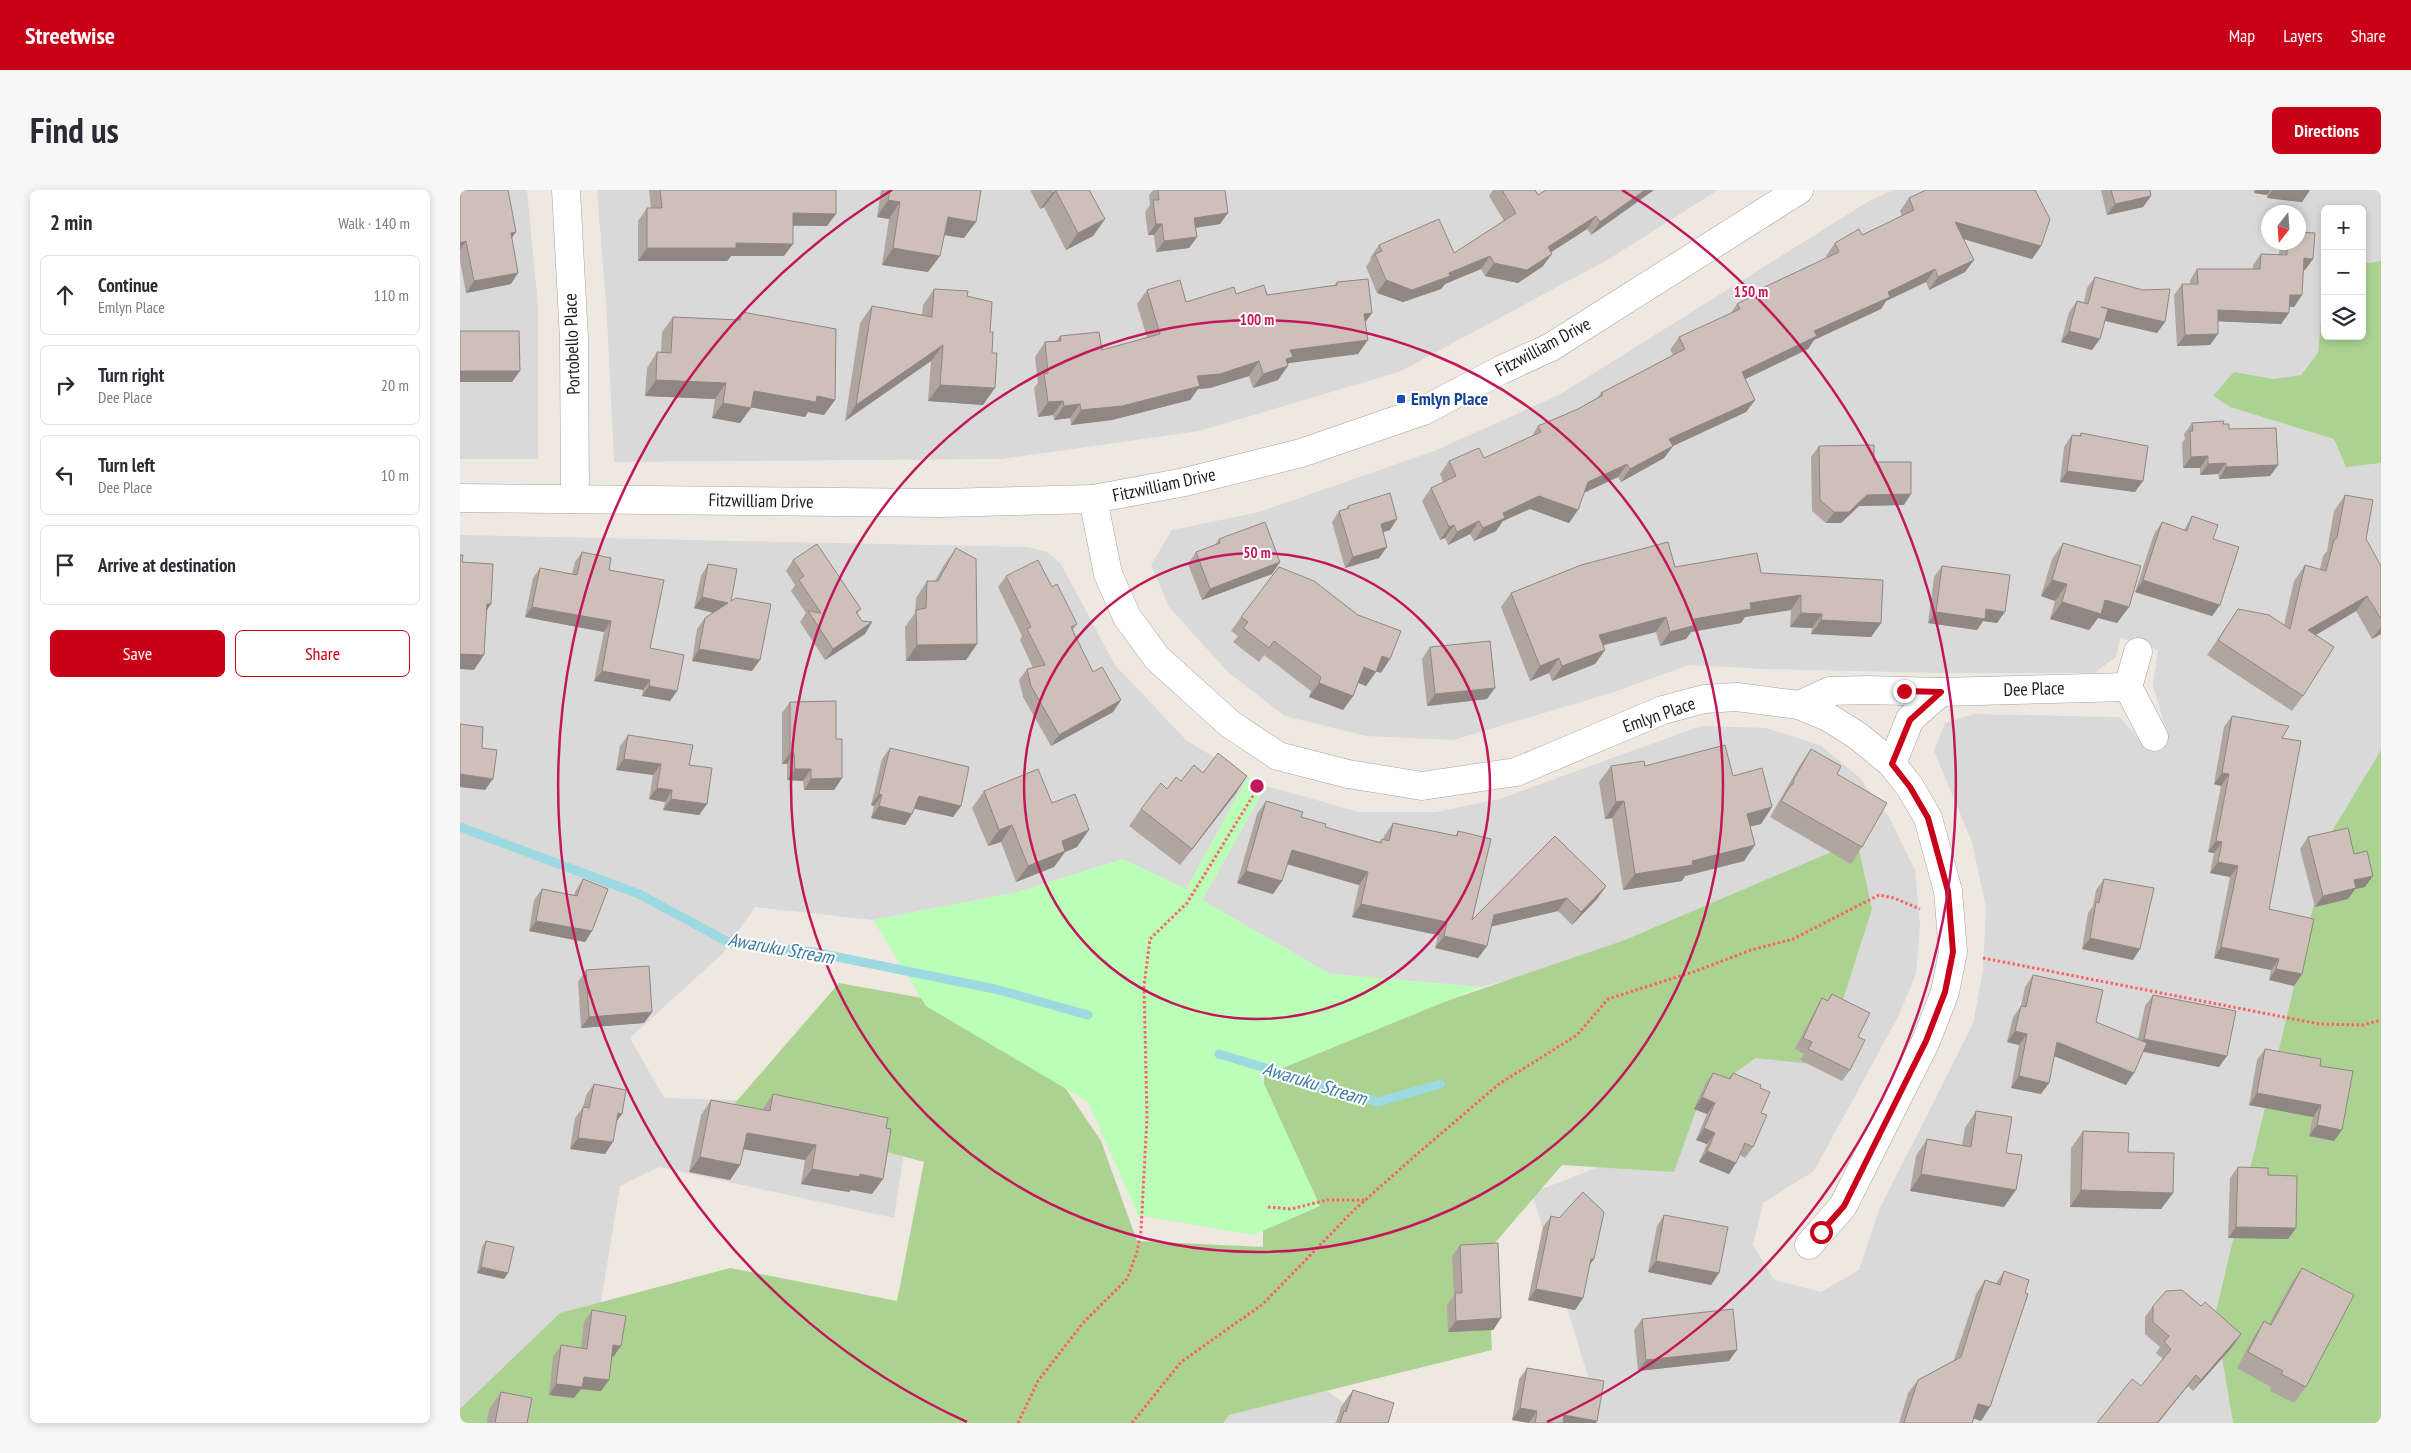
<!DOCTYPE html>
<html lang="en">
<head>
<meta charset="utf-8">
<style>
	:root { --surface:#fff; --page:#f7f7f7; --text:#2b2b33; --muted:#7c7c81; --line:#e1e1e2; --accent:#c80018 }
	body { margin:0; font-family:"PT Sans Narrow",sans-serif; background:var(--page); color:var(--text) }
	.controls { position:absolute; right:15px; top:15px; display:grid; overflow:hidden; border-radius:8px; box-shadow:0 2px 8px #0003 }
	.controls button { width:45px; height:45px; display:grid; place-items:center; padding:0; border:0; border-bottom:1px solid var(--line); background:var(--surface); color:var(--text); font:25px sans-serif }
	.compass { position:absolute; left:1801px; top:15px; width:45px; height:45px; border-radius:50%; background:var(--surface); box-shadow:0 2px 8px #0003; rotate:197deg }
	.stop { position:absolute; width:15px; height:15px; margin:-11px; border:4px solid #c80018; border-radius:50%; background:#fff }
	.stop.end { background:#c80018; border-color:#fff; box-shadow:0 1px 5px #0008 }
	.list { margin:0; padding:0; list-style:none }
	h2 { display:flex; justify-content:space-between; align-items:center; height:65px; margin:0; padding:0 20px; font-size:21px }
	h2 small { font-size:16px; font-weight:400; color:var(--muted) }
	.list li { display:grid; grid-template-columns:32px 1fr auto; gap:15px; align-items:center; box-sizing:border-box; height:80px; margin:0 10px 10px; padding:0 10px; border:1px solid var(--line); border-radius:8px }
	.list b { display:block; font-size:19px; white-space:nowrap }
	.list p { margin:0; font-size:16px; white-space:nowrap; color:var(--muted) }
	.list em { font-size:16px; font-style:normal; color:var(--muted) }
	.actions { display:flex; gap:10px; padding:15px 20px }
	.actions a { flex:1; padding:11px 0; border:1px solid var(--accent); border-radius:8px; text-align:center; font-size:18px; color:var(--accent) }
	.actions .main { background:var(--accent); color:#fff }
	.icon { flex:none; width:28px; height:28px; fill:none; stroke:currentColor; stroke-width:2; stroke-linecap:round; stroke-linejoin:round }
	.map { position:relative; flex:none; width:1921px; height:1233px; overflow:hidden; border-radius:8px }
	header { display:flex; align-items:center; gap:30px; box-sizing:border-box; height:70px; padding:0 25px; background:var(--accent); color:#fff }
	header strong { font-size:24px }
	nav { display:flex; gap:28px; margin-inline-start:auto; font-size:18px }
	.intro { display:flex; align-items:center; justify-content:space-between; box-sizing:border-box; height:120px; padding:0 30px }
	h1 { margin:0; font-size:35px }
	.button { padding:12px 22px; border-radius:8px; background:var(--accent); color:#fff; font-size:18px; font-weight:700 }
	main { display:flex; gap:30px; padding:0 30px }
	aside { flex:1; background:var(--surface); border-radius:8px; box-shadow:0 2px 8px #0003 }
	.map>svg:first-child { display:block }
</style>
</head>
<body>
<header>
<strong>Streetwise</strong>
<nav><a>Map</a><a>Layers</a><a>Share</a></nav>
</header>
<div class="intro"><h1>Find us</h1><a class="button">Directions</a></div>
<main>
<aside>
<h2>2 min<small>Walk · 140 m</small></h2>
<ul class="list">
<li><svg class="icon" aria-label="ahead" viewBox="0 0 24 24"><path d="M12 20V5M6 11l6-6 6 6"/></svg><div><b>Continue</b><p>Emlyn Place</p></div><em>110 m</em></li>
<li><svg class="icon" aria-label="right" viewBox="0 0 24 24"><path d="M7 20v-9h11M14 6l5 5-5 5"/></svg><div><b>Turn right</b><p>Dee Place</p></div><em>20 m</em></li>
<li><svg class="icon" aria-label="left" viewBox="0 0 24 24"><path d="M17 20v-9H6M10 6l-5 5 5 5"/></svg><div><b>Turn left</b><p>Dee Place</p></div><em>10 m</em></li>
<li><svg class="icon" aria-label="arrive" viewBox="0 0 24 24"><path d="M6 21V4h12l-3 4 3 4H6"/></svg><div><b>Arrive at destination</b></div></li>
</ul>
<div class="actions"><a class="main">Save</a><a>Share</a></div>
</aside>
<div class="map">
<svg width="1921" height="1233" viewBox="0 0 1921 1233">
	<rect width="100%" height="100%" fill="#eee8e0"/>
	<g fill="#dad9d9" fill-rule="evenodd">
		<polygon points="0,0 67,0 78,116 78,269 0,269"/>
		<polygon points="137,0 1258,0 1149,69 939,182 739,241 541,269 154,272 147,126"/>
		<path d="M1433,0h488v1233h-814l30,-17 -65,-213 69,-27 30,-219 -150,40 -151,-13 -128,-74 64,-114 93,26h77l63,-13 202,-73 65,2 54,17 40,33 29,39 26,53 5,55 -4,49 -17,41 -85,156 -51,32 -10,42 21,35 47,12 38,-22 20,-60 94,-186 10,-54 3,-62 -14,-66 -38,-91 11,-28 28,-9 147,3 25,30 23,-10 -15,-52 5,-35 -38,-12 -4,19 -22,16h-155l-175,-4 -75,-4 -78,28 -158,47 -87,-4 -81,-20 -56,-43 -60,-66 -18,-42 21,-35 87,-18 175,-61 125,-56 310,-194zM1865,19h37v127h-37zM1808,22h30v30h-30z"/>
		<polygon points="0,345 568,357 587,362 601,374 655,475 727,551 788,587 726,700 663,669 558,702 413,730 295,717 263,763 170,848 204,908 306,911 445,956 434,1028 199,977 160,996 138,1130 0,1233"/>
		<polygon points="827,1174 914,1233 732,1233"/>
	</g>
	<g fill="#acd291">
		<polygon points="1921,71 1921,273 1886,277 1874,249 1770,217 1753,206 1774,182 1813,189 1841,185 1858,163 1865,92 1865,146 1902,146 1902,74"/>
		<polygon points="1921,560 1921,1233 1773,1233 1755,1125 1871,643"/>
		<polygon points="1397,651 1412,719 1362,875 1295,868 1240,909 1214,982 1102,975 1027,1062 1032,1160 769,1225 763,1233 0,1233 0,1219 100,1123 270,1078 437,1111 464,972 269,920 379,793 556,825 641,951 677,1051 803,1057 804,877 975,815 1165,750"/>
	</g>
	<polygon fill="#bbfeb8" points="788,587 806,596 742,710 870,784 1021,797 801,887 860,1016 793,1045 678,1025 628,912 466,816 413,730 558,702 663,669 726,699"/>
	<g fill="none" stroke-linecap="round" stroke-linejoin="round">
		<g stroke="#9cd9e0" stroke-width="9">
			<polyline points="0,637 179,704 270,753 353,762 535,799 628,825"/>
			<polyline points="759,864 918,912 980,894"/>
		</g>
		<g stroke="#a3a3a3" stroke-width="29">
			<g id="minor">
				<polyline points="106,0 114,149 115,309"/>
				<polyline points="633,309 648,384 667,427 697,468 770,534 818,566 888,584 962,596 1056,582 1203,520 1244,509 1277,507 1339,515 1368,527 1398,546 1432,574 1450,597 1468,628 1488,701 1493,762 1485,802 1466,851 1383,1016 1349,1055"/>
				<polyline points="1678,462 1668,497 1694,547"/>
				<polyline points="1481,502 1668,497"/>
				<polyline points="1339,515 1370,501 1407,500 1481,502 1450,529 1432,574"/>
			</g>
		</g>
		<g stroke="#a3a3a3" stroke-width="29">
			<polyline id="tertiary" points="0,308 482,313 633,309 725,292 841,263 963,221 1041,180 1091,157 1339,0"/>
		</g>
		<g stroke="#ff6164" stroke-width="3" stroke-dasharray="2.5 2.5" stroke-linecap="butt">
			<polyline points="1523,768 1859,834 1903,835 1921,830"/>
			<polyline points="808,1017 831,1019 867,1010 905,1010"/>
			<polyline points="558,1233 578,1191 623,1133 667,1089 677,1062 681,1041 687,927 684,796 690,749 727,713 802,591"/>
			<polyline points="672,1233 721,1172 803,1114 893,1021 956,965 1039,894 1117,845 1148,809 1236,781 1291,760 1333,749 1419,705 1434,708 1460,719"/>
		</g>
		<use href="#minor" stroke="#fff" stroke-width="28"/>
		<use href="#tertiary" stroke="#fff" stroke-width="28"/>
	</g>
	<g fill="#b1a59f">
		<polygon points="0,0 52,47 51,94 6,103 0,71"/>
		<polygon points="189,0 376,0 367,36 333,36 324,66 271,66 267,71 178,71 178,31 187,18 191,18"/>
		<polygon points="421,0 521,0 504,48 484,45 468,82 422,75 429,29 417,27"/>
		<polygon points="570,0 630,0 630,1 645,29 633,46 606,60 584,17 580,19"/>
		<polygon points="693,0 765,0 768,23 760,34 736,38 737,47 729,58 696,62 694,45 688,45 685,22 690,15 689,5"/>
		<polygon points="1033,0 1075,0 1078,5 1194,0 1131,45 1127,39 1091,62 1083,76 1058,93 1025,86 1021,79 985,94 981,99 943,112 917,103 906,77 911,69 910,68 919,55 994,63 1044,31 1029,6"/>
		<polygon points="1641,0 1690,0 1691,6 1683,17 1647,25"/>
		<polygon points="1794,0 1850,0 1842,12 1807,8 1807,5 1794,3"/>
		<polygon points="1449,8 1581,56 1572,69 1504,49 1505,82 1469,100 1466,92 1426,111 1421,119 1354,150 1348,159 1285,189 1295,210 1286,222 1213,256 1204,268 1161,292 1158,287 1124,303 1118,320 1109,333 1070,319 1043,331 1036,341 1014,351 1010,344 988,355 985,348 980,350 962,311 971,298 983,292 980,284 989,271 1024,268 1072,246 1078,236 1118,219 1137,208 1141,203 1213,165 1210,160 1219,147 1270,124 1277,114 1291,107 1294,102 1367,68 1366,66 1375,53 1402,45 1442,26 1440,21"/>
		<polygon points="1820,52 1838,52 1853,69 1845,80 1843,80 1842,105 1834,117 1830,117 1821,134 1758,131 1750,155 1717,156 1714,105 1722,94 1730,94 1730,90 1737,79 1793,79 1793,75 1801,64 1819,65"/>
		<polygon points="1635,87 1705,132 1697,143 1645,131 1632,160 1601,152 1609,122 1617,111 1624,112 1627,98"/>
		<polygon points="877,92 912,123 905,132 908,150 898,164 829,173 818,190 793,198 789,186 750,198 738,199 730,210 652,230 611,235 610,228 594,230 593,225 578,227 574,198 578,193 575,167 585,152 596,151 600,146 642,160 687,148 677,114 687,100 726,112 776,104 807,105 874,96"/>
		<polygon points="474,99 507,106 523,215 468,211 471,171 385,231 400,133 412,116 462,125 463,115"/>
		<polygon points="282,122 375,210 364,225 348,222 345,227 291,217 280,233 252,228 255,209 185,206 187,178 197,162 201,163 202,142 213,127 277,130"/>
		<polygon points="1732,233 1763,234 1818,275 1810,286 1759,289 1758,284 1740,285 1740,278 1723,278 1722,253 1725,249 1724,244"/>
		<polygon points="1621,243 1675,302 1600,292 1604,257 1612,245 1619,246"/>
		<polygon points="1359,256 1414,272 1444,315 1399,316 1381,333 1366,333 1352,321 1351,267"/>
		<polygon points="1885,305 1906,349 1921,376 1921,444 1912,449 1896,421 1856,445 1843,506 1832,521 1747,465 1778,419 1824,435 1834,391 1845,375 1860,379 1863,366 1867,361 1874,321"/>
		<polygon points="888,316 937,329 930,340 923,342 927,357 919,368 885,378 872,332 879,321 886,319"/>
		<polygon points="1732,326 1753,349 1760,415 1752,426 1675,402 1694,344 1702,332 1724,340"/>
		<polygon points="759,349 820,372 812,384 742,410 728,374 736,362 755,355"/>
		<polygon points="1603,353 1669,417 1657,433 1638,428 1629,440 1590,429 1595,411 1581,406 1592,369"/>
		<polygon points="496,358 517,454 506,470 446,471 445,437 455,423 456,408 467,391 475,391 484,375"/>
		<polygon points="122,362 149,380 190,458 217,501 210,511 182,506 183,500 134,491 144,442 65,427 73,388 80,378 112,384 115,372"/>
		<polygon points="333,370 401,419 397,424 402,431 412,432 405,444 365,470 340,432 346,423 331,401 335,395 326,381"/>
		<polygon points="248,374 271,411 292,481 232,471 237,439 245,428 253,423 234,418 241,386"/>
		<polygon points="1482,376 1537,433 1523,431 1517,440 1468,433 1474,387"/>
		<polygon points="1215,377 1301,383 1421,433 1411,447 1351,444 1352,438 1330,437 1331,420 1285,427 1281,433 1231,442 1226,449 1200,456 1196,442 1143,455 1145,460 1135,474 1092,491 1089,483 1070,491 1041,417 1051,403"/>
		<polygon points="546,386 592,397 617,434 613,440 633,482 661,510 653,522 591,556 563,507 559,490 567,479 573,478 560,450 562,446 538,397"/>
		<polygon points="781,427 921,483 916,481 906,496 898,493 893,506 883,520 849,507 851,501 804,465 799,472 773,452 778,446 771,441"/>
		<polygon points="970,457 1027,509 967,516 962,469"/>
		<polygon points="330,512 376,549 382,588 374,600 344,600 343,591 327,590 327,574 322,574 322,523"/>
		<polygon points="1772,526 1822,548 1809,719 1842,784 1834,796 1809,790 1811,780 1754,768 1770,687 1750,683 1754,663 1748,662 1761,596 1754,594 1764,537"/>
		<polygon points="168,545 229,575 247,614 239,625 203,620 205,612 189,609 193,585 156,580 160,556"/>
		<polygon points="430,558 501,616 493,627 454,618 452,624 445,635 411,628 414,616 411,615 422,569"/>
		<polygon points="1351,559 1377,584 1402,657 1391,674 1310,627 1340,575"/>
		<polygon points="1151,576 1273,586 1312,617 1301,634 1291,636 1284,671 1225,686 1222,691 1163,700 1152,628 1145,629 1139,592"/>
		<polygon points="743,583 776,603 720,675 669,636 681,619 707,599 721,591"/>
		<polygon points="524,601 592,613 617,657 605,662 594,677 556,692 541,652 528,656 512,618"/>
		<polygon points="806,611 865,637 919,652 922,649 923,650 924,646 933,633 995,646 998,641 1012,730 1146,696 1137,709 1112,735 1098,721 1031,736 1027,756 1018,768 975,758 978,745 892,727 899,695 827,674 822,691 813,704 777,693 797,624"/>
		<polygon points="1848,647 1894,664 1905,697 1895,699 1888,709 1855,717 1840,659"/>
		<polygon points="123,689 132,741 125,752 69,741 74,710 82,699 114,705 116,700"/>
		<polygon points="1644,689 1673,770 1622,759 1628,723 1633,716 1636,700"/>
		<polygon points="126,780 192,822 184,833 121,838 118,792"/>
		<polygon points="1573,785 1636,832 1678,849 1685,816 1693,805 1759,877 1683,862 1666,895 1594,866 1581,904 1551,898 1559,855 1547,852 1553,827 1561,816 1565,797"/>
		<polygon points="1372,804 1398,847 1390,880 1382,891 1340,870 1344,864 1335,859 1355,820 1362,808 1367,811"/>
		<polygon points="1805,859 1860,876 1874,951 1849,946 1853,927 1789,915 1797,870"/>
		<polygon points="1253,883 1268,889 1273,883 1300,898 1301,923 1293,957 1285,968 1280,965 1269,984 1239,972 1247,954 1236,950 1247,924 1234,919 1245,894"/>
		<polygon points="134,894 145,964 110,959 115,928 123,917 126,905"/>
		<polygon points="313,904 412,1004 391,1000 389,1002 341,994 345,970 284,959 280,975 270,990 229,982 241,925 251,910 302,920"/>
		<polygon points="1516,921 1546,963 1544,1017 1450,1001 1456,966 1467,949 1502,955 1505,938"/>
		<polygon points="1623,941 1713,1003 1701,1019 1610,1017 1611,958"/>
		<polygon points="1778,977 1808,985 1836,1038 1828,1049 1768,1048 1770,988"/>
		<polygon points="1204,1025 1259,1083 1251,1095 1188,1082 1197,1036"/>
		<polygon points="1091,1026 1134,1069 1129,1076 1123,1108 1115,1120 1068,1110 1083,1037"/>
		<polygon points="26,1051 48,1083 44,1089 17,1083 22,1057"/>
		<polygon points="1000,1055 1041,1128 1033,1140 988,1142 987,1115 994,1105 992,1066"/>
		<polygon points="1842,1078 1846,1197 1834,1213 1810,1201 1811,1197 1777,1178 1793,1148 1804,1131 1809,1134 1831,1094"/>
		<polygon points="1544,1081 1521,1231 1514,1228 1512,1233 1439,1233 1448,1203 1458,1190 1494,1170 1516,1104 1525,1090 1536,1093"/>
		<polygon points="1693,1116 1773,1156 1733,1201 1728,1196 1681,1196 1703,1169 1696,1163 1700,1157 1685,1144 1685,1127"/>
		<polygon points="132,1120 161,1156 153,1167 152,1167 149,1190 141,1201 121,1199 114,1208 89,1205 93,1167 101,1155 121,1158 124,1132"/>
		<polygon points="1182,1129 1269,1171 1178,1181 1174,1140"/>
		<polygon points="1067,1178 1136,1233 1069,1233 1052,1230 1059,1189"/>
		<polygon points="893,1200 928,1233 875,1233 877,1230 881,1217"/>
		<polygon points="41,1202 67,1233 27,1233 29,1219"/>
	</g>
	<g fill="#908682">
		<polygon points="1185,0 1194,0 1131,45 1140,32"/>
		<polygon points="1796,0 1810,0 1807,5 1794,3"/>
		<polygon points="1812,0 1850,0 1842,12 1807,8"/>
		<polygon points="596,1 584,17 580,19 592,3"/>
		<polygon points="1691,6 1683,17 1647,25 1655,14"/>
		<polygon points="428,10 440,12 429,29 417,27"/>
		<polygon points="333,23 376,24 367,36 324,35"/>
		<polygon points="768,23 760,34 726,39 734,28"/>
		<polygon points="1136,26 1127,39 1079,70 1088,57"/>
		<polygon points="488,27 516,32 504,48 476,44"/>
		<polygon points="645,29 633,46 606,60 618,43"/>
		<polygon points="1495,32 1581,56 1572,69 1486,44"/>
		<polygon points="696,34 702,34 694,45 688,45"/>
		<polygon points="56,42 48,53 51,43"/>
		<polygon points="737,47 729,58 696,62 704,51"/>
		<polygon points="6,51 0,60 0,53"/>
		<polygon points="276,53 333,54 324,66 271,66 267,71 178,71 187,58"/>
		<polygon points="433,58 480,66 468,82 422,75"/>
		<polygon points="1092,64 1083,76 1058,93 1025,86 1034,73"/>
		<polygon points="1030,66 1021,79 985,94 981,99 943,112 917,103 926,90 989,83"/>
		<polygon points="1844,68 1853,69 1845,80 1836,79"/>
		<polygon points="1514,70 1505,82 1469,100 1478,87"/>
		<polygon points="1475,79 1466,92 1426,111 1421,119 1354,150 1348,159 1273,195 1282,182 1354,141 1428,102"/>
		<polygon points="58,83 51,94 6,103 14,91"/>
		<polygon points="1830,105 1842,105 1834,117 1823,116"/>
		<polygon points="1641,117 1705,132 1697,143 1633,128"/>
		<polygon points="1758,120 1829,123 1821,134 1750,131"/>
		<polygon points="912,123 902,137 904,124"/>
		<polygon points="1609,141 1640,149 1632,160 1601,152"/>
		<polygon points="1758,144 1750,155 1717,156 1725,145"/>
		<polygon points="908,150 898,164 829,173 826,176 828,176 818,190 793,198 803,184 830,160"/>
		<polygon points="483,155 471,171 385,231 396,215"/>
		<polygon points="799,171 789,186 750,198 738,199 730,210 652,230 611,235 621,220 737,186"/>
		<polygon points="0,181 60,181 52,192 0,192"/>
		<polygon points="196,190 266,193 255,209 185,206"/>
		<polygon points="480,195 535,198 523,215 468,211"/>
		<polygon points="294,201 357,206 375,210 364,225 348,222 345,227 283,216"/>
		<polygon points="1295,210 1286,222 1213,256 1204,268 1161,292 1170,279 1209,249"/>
		<polygon points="603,211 593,225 578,227 588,212"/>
		<polygon points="263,213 291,218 280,233 252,228"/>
		<polygon points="620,214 610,228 594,230 604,216"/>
		<polygon points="1748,266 1740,278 1723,278 1731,267"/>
		<polygon points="1766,273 1758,284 1740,285 1748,274"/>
		<polygon points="1167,274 1158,287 1119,305 1128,292"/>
		<polygon points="1818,275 1810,286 1759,289 1766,277"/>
		<polygon points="1607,281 1683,291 1675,302 1600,292"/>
		<polygon points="1451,304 1444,315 1399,316 1381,333 1366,333 1374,322 1407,305"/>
		<polygon points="1079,306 1118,320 1109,333 1070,319 1043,331 1036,341 1014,351 1023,338 1043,323"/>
		<polygon points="937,329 930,340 913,345 921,334"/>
		<polygon points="1019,331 1010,344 988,355 997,342"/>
		<polygon points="994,335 985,348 980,350 989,337"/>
		<polygon points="927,357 919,368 885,378 893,367"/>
		<polygon points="820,372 812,384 742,410 750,399"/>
		<polygon points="1592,390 1607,394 1595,411 1581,406"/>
		<polygon points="1683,390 1760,415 1752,426 1675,402"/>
		<polygon points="1341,405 1331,420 1285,427 1281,433 1231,442 1226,449 1200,456 1210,442 1234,429 1290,413"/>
		<polygon points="1907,406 1896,421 1837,456 1848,440"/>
		<polygon points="242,407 268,413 260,424 234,418"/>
		<polygon points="1645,410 1669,417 1657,433 1638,428 1629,440 1590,429 1602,412"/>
		<polygon points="27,414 31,414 21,429"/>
		<polygon points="72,417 151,431 144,442 65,427"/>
		<polygon points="1526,419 1545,422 1537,433 1523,431 1517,440 1468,433 1476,422"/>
		<polygon points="1341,423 1362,424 1352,438 1330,437"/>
		<polygon points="1206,427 1196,442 1128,459 1139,445"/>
		<polygon points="1361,430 1421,433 1411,447 1351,444"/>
		<polygon points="412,432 405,444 365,470 373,459"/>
		<polygon points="1921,437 1921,444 1912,449"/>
		<polygon points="517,454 506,470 446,471 457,455"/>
		<polygon points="239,459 300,470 292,481 232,471"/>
		<polygon points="1145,460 1135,474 1092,491 1102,476"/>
		<polygon points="0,464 24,465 14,480 0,479"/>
		<polygon points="922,466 930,469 921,483 912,480"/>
		<polygon points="1099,468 1089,483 1070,491 1080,476"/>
		<polygon points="904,477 916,482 906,496 894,491"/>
		<polygon points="142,481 190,490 183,500 134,491"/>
		<polygon points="859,493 893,506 883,520 849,507"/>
		<polygon points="189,496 217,501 210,511 182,506"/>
		<polygon points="1035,498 1027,509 967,516 975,504"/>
		<polygon points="661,510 653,522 591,556 599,545"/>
		<polygon points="330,563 334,563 327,574 322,574"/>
		<polygon points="164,569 201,574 193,585 156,580"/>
		<polygon points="335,579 351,579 343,591 327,590"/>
		<polygon points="1762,583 1769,584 1761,596 1754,594"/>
		<polygon points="0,584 33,589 25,600 0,597"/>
		<polygon points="787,586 776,603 720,675 732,659"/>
		<polygon points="382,588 374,600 344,600 351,589"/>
		<polygon points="197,598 212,600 205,612 189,609"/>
		<polygon points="419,604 422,605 414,616 411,615"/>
		<polygon points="459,606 501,616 493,627 451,618"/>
		<polygon points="211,609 247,614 239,625 203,620"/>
		<polygon points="1164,611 1152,628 1145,629 1156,612"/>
		<polygon points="419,616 452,624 445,635 411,628"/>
		<polygon points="1312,617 1301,634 1276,640 1287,624"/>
		<polygon points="552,635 541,652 528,656 539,640"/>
		<polygon points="629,640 617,657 605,662 594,677 556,692 568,676 602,651"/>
		<polygon points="1756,651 1762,652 1754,663 1748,662"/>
		<polygon points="1295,655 1284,671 1225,686 1222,691 1163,700 1175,684 1232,671"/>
		<polygon points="832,660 908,682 899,695 823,673"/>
		<polygon points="1758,672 1778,676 1770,687 1750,683"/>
		<polygon points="786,681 822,691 813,704 777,693"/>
		<polygon points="1913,686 1905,697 1895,699 1888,709 1855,717 1863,706 1894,690"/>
		<polygon points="1146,696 1137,709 1112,735 1121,722"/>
		<polygon points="1107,708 1098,721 1025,738 1034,725"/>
		<polygon points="901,714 987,732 978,745 892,727"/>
		<polygon points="76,731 132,741 125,752 69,741"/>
		<polygon points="984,746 1027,756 1018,768 975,758"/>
		<polygon points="1630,748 1680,759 1673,770 1622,759"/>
		<polygon points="1761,757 1819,769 1811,780 1754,768"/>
		<polygon points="1816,779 1842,784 1834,796 1809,790"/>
		<polygon points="192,822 184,833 121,838 129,827"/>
		<polygon points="1555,841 1567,844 1559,855 1547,852"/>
		<polygon points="1684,849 1767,866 1759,877 1676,860"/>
		<polygon points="1597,852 1674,883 1666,895 1589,864"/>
		<polygon points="1559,886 1589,893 1581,904 1551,898"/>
		<polygon points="1797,903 1861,915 1853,927 1789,915"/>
		<polygon points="1242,907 1255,913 1247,924 1234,919"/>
		<polygon points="158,923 162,924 154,935"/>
		<polygon points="1857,935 1882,940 1874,951 1849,946"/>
		<polygon points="1244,938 1255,943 1247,954 1236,950"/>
		<polygon points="287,943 356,955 345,970 276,958"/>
		<polygon points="118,948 153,952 145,964 110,959"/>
		<polygon points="1247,961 1276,973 1269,984 1239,972"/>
		<polygon points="240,967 280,975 270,990 229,982"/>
		<polygon points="352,979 400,984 423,989 412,1004 391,1000 389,1002 341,994"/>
		<polygon points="1461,984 1556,1000 1544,1017 1450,1001"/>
		<polygon points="1621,1000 1713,1003 1701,1019 1610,1017"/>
		<polygon points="1776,1037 1836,1038 1828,1049 1768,1048"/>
		<polygon points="1131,1069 1134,1069 1126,1080"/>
		<polygon points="1196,1071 1259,1083 1251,1095 1188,1082"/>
		<polygon points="21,1077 48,1083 44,1089 17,1083"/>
		<polygon points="1076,1099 1123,1108 1115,1120 1068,1110"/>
		<polygon points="1041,1128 1033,1140 988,1142 996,1131"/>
		<polygon points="1781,1144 1773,1156 1733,1201 1741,1190"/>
		<polygon points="153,1155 161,1156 153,1167 145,1166"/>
		<polygon points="1277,1160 1269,1171 1178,1181 1186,1170"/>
		<polygon points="1736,1185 1728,1196 1698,1233 1697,1233"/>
		<polygon points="124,1187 149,1190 141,1201 121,1199 114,1208 89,1205 96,1194"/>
		<polygon points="1518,1214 1530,1217 1521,1231 1509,1227"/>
		<polygon points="1060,1218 1077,1221 1069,1233 1052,1230"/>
		<polygon points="1104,1225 1137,1231 1136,1233 1099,1233"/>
	</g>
	<g fill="#cec0b9" stroke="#908682">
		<polygon points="0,0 48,0 56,42 51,43 58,83 14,91 6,51 0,53"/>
		<polygon points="200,0 376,0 376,24 333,23 333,54 276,53 276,58 187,58 187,18 202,18"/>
		<polygon points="430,0 521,0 516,32 488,27 480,66 433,58 440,12 428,10"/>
		<polygon points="590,0 629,0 645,29 618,43 596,1 592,3"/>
		<polygon points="698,0 765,0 768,23 734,28 737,47 704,51 702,34 696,34 693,10 699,10"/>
		<polygon points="1042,0 1075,0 1078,5 1086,0 1185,0 1140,32 1136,26 1088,57 1092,64 1067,80 1034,73 1030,66 989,83 990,86 952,100 926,90 915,64 922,61 919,55 979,29 994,63 1056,23"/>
		<polygon points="1466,0 1575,0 1590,29 1581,56 1495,32 1514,70 1478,87 1475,79 1428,102 1430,107 1354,141 1357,146 1282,182 1295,210 1209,249 1213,256 1170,279 1167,274 1128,292 1118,320 1079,306 1043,323 1045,328 1023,338 1019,331 997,342 994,335 989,337 971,298 996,286 989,271 1019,258 1024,268 1081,242 1078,236 1118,219 1143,205 1141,203 1225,159 1219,147 1280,119 1277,114 1295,105 1294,102 1379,62 1375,53 1399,39 1402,45 1454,20 1449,8"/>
		<polygon points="1651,0 1690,0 1691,6 1655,14"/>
		<polygon points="1838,42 1855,43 1853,69 1844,68 1842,105 1830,105 1829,123 1758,120 1758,144 1725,145 1722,94 1738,94 1737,79 1800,79 1801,64 1827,65 1827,52 1838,52"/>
		<polygon points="1635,87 1683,100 1710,99 1705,132 1641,117 1648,119 1640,149 1609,141 1617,111 1628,114"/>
		<polygon points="908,89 912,123 904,124 908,150 830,160 833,167 826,169 828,176 803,184 799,171 760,184 737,186 740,196 662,216 621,220 620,214 604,216 603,211 588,212 584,184 588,183 585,152 601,151 600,146 639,142 642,160 700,144 687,100 720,90 726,112 774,97 776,104 804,95 807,105 877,95 877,92"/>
		<polygon points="474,99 508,101 507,106 532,112 530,142 533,142 532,163 537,163 535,198 480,195 483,155 396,215 412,116 472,127"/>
		<polygon points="282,122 376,139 375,210 357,206 356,212 294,201 291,218 263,213 266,193 196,190 197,162 211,163 213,127 280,130"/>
		<polygon points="0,141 59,141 60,181 0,181"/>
		<polygon points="1764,231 1763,234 1769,234 1769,239 1816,238 1818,275 1766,277 1766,273 1748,274 1748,266 1731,267 1730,241 1733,241 1732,233"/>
		<polygon points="1621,243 1688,256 1683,291 1607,281 1612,245 1621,246"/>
		<polygon points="1414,255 1414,272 1451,272 1451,304 1407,305 1389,322 1374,322 1360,310 1359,256"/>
		<polygon points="930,303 937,329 921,334 927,357 893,367 879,321 889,318 888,316"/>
		<polygon points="1885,305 1913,310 1906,349 1921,376 1921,429 1907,406 1848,440 1874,457 1843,506 1758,450 1778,419 1809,425 1830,439 1845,375 1866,381 1874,350 1877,348"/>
		<polygon points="1732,326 1758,335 1753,349 1779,357 1760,415 1683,390 1702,332 1727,341"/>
		<polygon points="805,332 820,372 750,399 736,362 760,353 759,349"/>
		<polygon points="1208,352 1215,377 1297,363 1301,383 1423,390 1421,433 1361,430 1362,424 1341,423 1341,405 1290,413 1291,419 1234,429 1236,435 1210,442 1206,427 1139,445 1145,460 1102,476 1099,468 1080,476 1051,403 1121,375"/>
		<polygon points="1603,353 1681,376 1669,417 1645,410 1641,424 1602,412 1607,394 1592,390"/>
		<polygon points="357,354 401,419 396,422 402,431 412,432 373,459 348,421 361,423 339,390 344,386 333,370"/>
		<polygon points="496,358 516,369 517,454 457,455 456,420 466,418 467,391 478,391"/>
		<polygon points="122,362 151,368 149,380 204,390 190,458 224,465 217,501 189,496 190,490 142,481 151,431 72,417 80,378 117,385"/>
		<polygon points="0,365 3,365 2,372 33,374 31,414 27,414 24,465 0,464"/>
		<polygon points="578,370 592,397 597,394 617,434 611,437 633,482 642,477 661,510 599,545 571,496 567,479 585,475 567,439 571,437 546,386"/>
		<polygon points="248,374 277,379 271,411 276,408 311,414 300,470 239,459 245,428 268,413 242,407"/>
		<polygon points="1482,376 1550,385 1545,422 1526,419 1525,429 1476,422"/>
		<polygon points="819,377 854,391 898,425 941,441 930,469 922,466 916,482 904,477 893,506 859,493 861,487 814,451 809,458 783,438 788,432 781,427"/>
		<polygon points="1030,451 1035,498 975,504 970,457"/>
		<polygon points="376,511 376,549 382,549 382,588 351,589 351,579 335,579 334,563 330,563 330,512"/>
		<polygon points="1772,526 1829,536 1822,548 1841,551 1809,719 1854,729 1842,784 1816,779 1819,769 1761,757 1778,676 1758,672 1762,652 1756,651 1769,584 1762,583"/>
		<polygon points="0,534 23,537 22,558 37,560 33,589 0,584"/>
		<polygon points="168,545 233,555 229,575 252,578 247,614 211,609 212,600 197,598 201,574 164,569"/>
		<polygon points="1265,555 1273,586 1302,578 1312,617 1287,624 1295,655 1232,671 1233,675 1175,684 1164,611 1156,612 1151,576 1184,571 1185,576"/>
		<polygon points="430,558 509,577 501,616 459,606 452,624 419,616 422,605 419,604"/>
		<polygon points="1351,559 1381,576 1377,584 1427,613 1402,657 1321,611 1331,595 1333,594 1334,589"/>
		<polygon points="758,563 787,586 732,659 681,619 701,593 707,599 716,587 721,591 734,575 743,583"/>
		<polygon points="578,579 592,613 615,604 629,640 602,651 605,661 568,676 552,635 539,640 524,601"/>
		<polygon points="806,611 843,622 841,627 866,634 865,637 921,653 922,649 929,651 933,633 997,646 998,641 1031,649 1012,730 1095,646 1146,696 1121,722 1107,708 1034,725 1027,756 984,746 987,732 901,714 908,682 832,660 822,691 786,681"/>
		<polygon points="1888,638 1894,664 1907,661 1913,686 1894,690 1896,698 1863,706 1848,647"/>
		<polygon points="123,689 148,699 132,741 76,731 82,699 117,706"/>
		<polygon points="1644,689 1694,698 1680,759 1630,748 1636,712 1639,713"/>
		<polygon points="189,776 192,822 129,827 126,780"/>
		<polygon points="1573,785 1643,800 1636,832 1687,853 1674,883 1597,852 1589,893 1559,886 1567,844 1555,841 1561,816 1566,817"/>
		<polygon points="1372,804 1410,823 1398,847 1405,850 1390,880 1348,859 1352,852 1343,848 1362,808 1368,811"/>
		<polygon points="1693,805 1776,821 1767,866 1684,849"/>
		<polygon points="1805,859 1861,869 1860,876 1893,881 1882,940 1857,935 1861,915 1797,903"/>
		<polygon points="1253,883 1270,889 1273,883 1301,895 1300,898 1310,902 1301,923 1307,925 1293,957 1285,953 1276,973 1247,961 1255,943 1244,938 1255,913 1242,907"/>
		<polygon points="134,894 166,900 162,924 158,923 153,952 118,948 123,917 129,918"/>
		<polygon points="313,904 428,928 426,938 431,939 423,989 400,984 399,987 352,979 356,955 287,943 280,975 240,967 251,910 310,921"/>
		<polygon points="1516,921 1552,927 1546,963 1562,965 1556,1000 1461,984 1467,949 1511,957"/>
		<polygon points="1623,941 1669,943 1668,962 1714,963 1713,1003 1621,1000"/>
		<polygon points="1778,977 1808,978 1808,985 1837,986 1836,1038 1776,1037"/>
		<polygon points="1123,1002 1144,1022 1134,1069 1131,1069 1123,1108 1076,1099 1091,1026 1099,1028"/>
		<polygon points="1204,1025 1268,1037 1259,1083 1196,1071"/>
		<polygon points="26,1051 54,1057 48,1083 21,1077"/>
		<polygon points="1038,1053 1041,1128 996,1131 995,1103 1002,1103 1000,1055"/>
		<polygon points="1842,1078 1894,1105 1846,1197 1821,1184 1823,1181 1788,1162 1804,1131 1811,1135"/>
		<polygon points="1544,1081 1569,1090 1565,1103 1568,1104 1530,1217 1518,1214 1512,1233 1444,1233 1458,1190 1501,1167 1525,1090 1540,1095"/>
		<polygon points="1722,1100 1741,1116 1745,1112 1781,1144 1741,1190 1736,1185 1697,1233 1637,1233 1672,1189 1681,1196 1711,1159 1704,1152 1709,1146 1693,1132 1693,1116 1706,1101"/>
		<polygon points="1273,1119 1277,1160 1186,1170 1182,1129"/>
		<polygon points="132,1120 166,1126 161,1156 153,1155 149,1190 124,1187 122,1197 96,1194 101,1155 127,1159"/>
		<polygon points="1067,1178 1144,1191 1137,1231 1104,1225 1103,1233 1075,1233 1077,1221 1060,1218"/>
		<polygon points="893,1200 934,1213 928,1233 880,1233 884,1221 886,1222"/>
		<polygon points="41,1202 72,1208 67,1233 35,1233"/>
	</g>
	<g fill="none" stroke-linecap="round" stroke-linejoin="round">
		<polyline stroke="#c80018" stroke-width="6" points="1361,1042 1384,1016 1466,851 1485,802 1493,762 1488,701 1468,628 1450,597 1432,574 1450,530 1481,502 1444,501"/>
	</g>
	<g fill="none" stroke="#c2185b" stroke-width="2.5">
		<circle cx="797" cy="596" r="233"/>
		<circle cx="797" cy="596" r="466"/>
		<path d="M507 1232A699 699 0 0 1 432 0M1162 0A699 699 0 0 1 1087 1232"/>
	</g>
	<rect fill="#1a4fb4" stroke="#fff" stroke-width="2" x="936" y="204" width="10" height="10" rx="2.5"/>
	<g text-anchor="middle" stroke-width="4" stroke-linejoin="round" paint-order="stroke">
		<g font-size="18" fill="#1c1c1c" stroke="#fff">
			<text transform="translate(112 154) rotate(-92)" y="6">Portobello Place</text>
			<text transform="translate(1083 157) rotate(-28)" y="6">Fitzwilliam Drive</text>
			<text transform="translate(704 295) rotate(-12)" y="6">Fitzwilliam Drive</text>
			<text transform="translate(301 311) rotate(1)" y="6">Fitzwilliam Drive</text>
			<text transform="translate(1574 499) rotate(-2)" y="6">Dee Place</text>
			<text transform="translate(1199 525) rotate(-19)" y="6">Emlyn Place</text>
		</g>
		<g font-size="18" font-weight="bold" fill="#164399" stroke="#fff" text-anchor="start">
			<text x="951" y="215">Emlyn Place</text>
		</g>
		<g font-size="19" font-style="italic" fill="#3c7ca3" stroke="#fff">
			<text transform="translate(321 758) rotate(10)" y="7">Awaruku Stream</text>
			<text transform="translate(855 893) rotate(17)" y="7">Awaruku Stream</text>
		</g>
	</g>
	<circle cx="797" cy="596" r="8" fill="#c2185b" stroke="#fff" stroke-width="2.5"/>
	<g font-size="15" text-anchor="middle" font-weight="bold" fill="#c2185b" stroke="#fff" stroke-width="4" stroke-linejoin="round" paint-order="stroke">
		<text x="1291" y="107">150 m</text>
		<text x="797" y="135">100 m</text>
		<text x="797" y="368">50 m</text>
	</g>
</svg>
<div class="controls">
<button>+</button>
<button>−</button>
<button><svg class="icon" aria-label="layers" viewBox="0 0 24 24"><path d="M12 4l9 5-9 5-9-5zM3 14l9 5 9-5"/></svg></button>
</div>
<svg class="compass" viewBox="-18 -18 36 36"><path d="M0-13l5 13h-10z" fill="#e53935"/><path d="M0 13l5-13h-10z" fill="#7c7c81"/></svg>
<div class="stop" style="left:1361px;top:1042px"></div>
<div class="stop end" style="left:1444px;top:501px"></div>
</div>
</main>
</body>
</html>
